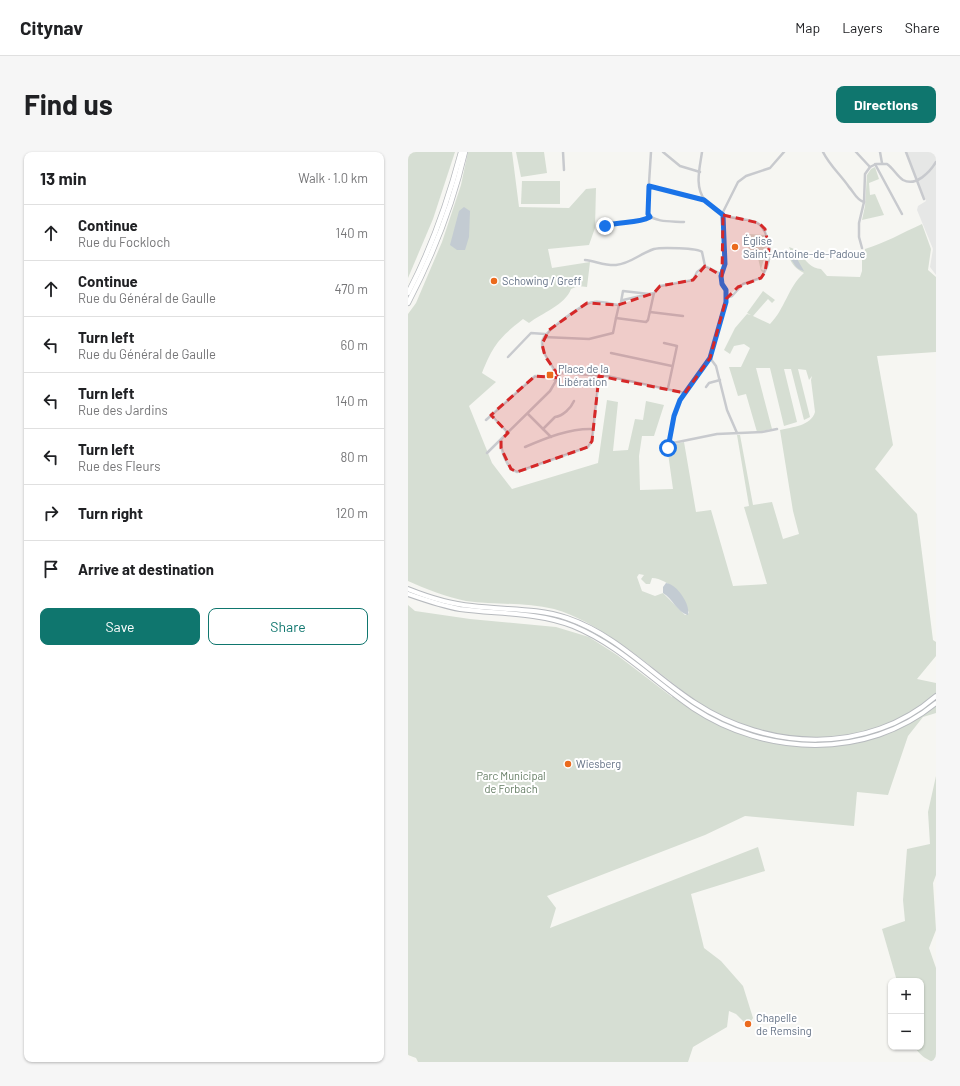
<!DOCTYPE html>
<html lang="en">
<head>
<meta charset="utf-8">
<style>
	:root { --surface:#fff; --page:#f6f6f6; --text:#202124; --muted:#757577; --line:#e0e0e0; --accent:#0f766e }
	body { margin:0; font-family:Barlow,sans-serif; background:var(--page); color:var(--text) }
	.controls { position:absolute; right:12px; bottom:12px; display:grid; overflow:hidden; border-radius:8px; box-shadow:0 1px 3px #0004 }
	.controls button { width:36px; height:36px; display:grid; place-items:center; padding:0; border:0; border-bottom:1px solid var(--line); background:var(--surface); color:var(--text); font:20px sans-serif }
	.stop { position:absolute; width:12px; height:12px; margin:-9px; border:3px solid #1a73e8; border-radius:50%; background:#fff }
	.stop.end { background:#1a73e8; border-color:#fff; box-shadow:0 1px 4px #0008 }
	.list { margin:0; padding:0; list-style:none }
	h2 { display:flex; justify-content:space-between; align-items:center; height:52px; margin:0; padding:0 16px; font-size:17px }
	h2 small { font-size:13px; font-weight:400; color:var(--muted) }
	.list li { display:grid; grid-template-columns:26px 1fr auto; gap:12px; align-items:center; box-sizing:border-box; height:56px; padding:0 16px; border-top:1px solid var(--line) }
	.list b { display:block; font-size:15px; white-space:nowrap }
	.list p { margin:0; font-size:13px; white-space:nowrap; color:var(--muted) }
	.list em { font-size:13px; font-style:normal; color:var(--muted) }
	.actions { display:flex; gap:8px; padding:12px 16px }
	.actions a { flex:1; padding:9px 0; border:1px solid var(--accent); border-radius:8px; text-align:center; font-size:14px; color:var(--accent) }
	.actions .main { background:var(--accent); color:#fff }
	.icon { flex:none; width:22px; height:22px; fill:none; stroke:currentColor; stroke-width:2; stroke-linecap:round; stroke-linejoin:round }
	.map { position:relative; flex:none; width:528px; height:910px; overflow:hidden; border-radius:8px }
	header { display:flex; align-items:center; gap:24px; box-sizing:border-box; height:56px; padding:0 20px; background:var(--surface); border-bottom:1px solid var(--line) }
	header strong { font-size:19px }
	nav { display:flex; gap:22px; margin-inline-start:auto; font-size:14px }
	.intro { display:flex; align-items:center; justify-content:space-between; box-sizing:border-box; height:96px; padding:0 24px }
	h1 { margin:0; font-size:28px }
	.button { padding:10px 18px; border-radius:8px; background:var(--accent); color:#fff; font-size:14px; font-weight:700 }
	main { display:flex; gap:24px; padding:0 24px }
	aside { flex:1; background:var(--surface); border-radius:8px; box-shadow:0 1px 3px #0004 }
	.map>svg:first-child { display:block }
</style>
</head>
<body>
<header>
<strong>Citynav</strong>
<nav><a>Map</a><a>Layers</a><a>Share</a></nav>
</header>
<div class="intro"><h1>Find us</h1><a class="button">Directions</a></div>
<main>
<aside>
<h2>13 min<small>Walk · 1.0 km</small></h2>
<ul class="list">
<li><svg class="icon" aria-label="ahead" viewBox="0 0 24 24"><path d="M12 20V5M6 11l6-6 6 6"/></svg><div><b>Continue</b><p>Rue du Fockloch</p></div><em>140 m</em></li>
<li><svg class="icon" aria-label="ahead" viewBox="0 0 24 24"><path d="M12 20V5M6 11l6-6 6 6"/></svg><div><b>Continue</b><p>Rue du Général de Gaulle</p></div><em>470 m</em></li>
<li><svg class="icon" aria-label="left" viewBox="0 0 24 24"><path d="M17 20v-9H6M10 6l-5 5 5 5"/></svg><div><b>Turn left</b><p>Rue du Général de Gaulle</p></div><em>60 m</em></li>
<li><svg class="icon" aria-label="left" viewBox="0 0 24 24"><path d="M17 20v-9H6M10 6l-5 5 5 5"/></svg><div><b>Turn left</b><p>Rue des Jardins</p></div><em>140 m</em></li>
<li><svg class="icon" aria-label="left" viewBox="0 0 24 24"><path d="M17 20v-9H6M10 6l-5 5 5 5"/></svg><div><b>Turn left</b><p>Rue des Fleurs</p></div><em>80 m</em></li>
<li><svg class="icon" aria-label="right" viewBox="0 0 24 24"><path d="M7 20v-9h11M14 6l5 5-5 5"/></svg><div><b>Turn right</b></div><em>120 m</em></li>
<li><svg class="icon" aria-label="arrive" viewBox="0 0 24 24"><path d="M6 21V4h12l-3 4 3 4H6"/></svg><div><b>Arrive at destination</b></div></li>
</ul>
<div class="actions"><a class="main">Save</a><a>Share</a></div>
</aside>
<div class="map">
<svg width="528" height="910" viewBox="0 0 528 910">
	<rect width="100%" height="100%" fill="#f6f6f2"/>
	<polygon fill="#e6e7e6" points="498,0 528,0 528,123 522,115 525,97 509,58 510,54 518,49"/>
	<g fill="#d6ded3" fill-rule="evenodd">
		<polygon points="0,0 47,0 25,67 0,126"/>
		<path d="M60,0h44l7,55 50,1 17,-19 10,-1 -1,40 -6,17 -41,4 4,19 38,-6 -3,25 -9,-1 -7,3c-6,16 -29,24 -42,34l-6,-4c-23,18 -30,26 -41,54l14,9 -27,24 23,57 20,26 86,-26 9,-63 11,2 -5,49 15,-1 7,-31 8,1 3,-19 18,4 -10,31h-12l-3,20 1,34 33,-1 -6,-43 17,-4 12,70 15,-2 22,76 34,-2 -23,-77 5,-1 -12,-71h3l13,70 19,-3 11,37 16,-5 -6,-23 -13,-81c12,-3 31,-4 35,-18l-4,-32 1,-4 -3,4 -3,-10 -8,-1 12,48 -6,3 -13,-51h-7l13,53 -13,4 -14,-58h-14l16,61 -15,3 -11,-38 -8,2 -9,-29h12l9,-19 -6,-4 -10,2 -4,8 -6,-4 11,-22 12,-14 4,1 -4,-2 16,-22 12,9 -3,3 -4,-4 -15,17 17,8c15,-15 18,-37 34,-51 -8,-4 -13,-9 -15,-17l3,-2 -3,-7c12,3 18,22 32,22l6,7 33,1 2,-6v-13l2,-2 1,-7c20,-6 37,-16 57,-25l9,25 -3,21 8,7v75l-59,4 16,89 -18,24 42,45 16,126 3,2v14l-19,23 19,4v30l-13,4 -15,19 -20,59 -31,-3 -3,34 -109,-10 -40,19 -158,61 9,12 -6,20 208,-81 7,24 -74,23 13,54 17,13 22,25 10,32 -5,8 -12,-12 -7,-3 -2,16 -34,20 -5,15h-270l-2,-4 -8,-3v-450l7,6 55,8 86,8 33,10 28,18 55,42 7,-9c-35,-27 -82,-67 -125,-79 -29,-7 -59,-4 -88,-8 -20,-4 -40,-12 -58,-20v-267l8,-11 26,-61 19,-57zM231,422l5,1 -3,4 5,5h4l2,-6c17,1 32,18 37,35l-4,2 -22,-22 -8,3 -13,-5 -5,-14z"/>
		<polygon points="108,0 136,0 139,21 113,25"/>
		<polygon points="467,15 471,27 461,31 462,43 467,42 476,63 454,68 457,54 459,23 463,17"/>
		<polygon points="114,29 152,29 152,52 113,52"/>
		<polygon points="341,82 358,83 356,85 358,98 360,99 360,105 357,104 353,117 357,119 356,121 353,119 350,106 340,105"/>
		<path d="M528,624v99l-3,8 3,47 -7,18 7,20v94c-7,0 -18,-8 -21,-15h6v-66h-24l-15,-52 23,-8 -2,-21 4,-51 23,-5 -2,-32z"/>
	</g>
	<g fill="#c3cbd2">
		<polygon points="56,55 62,59 61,85 57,98 49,98 42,93 51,59"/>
		<path d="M384,102l4,3 8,14c-9,-2 -9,-7 -14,-13z"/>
		<path d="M258,431c11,1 25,22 22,32 -11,-3 -15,-16 -25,-22v-6z"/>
	</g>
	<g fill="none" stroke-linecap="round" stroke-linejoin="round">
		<g stroke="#b7babe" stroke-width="6">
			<g id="trunk">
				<path d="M0,437c20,8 42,15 64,17 31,4 65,2 95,12 50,17 85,57 128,85 73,48 173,52 241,-7"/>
				<path d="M0,442c17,6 34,12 52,15 37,5 78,3 113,17 46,19 79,54 120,82 72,48 174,52 243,-5"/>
			</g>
		</g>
		<g stroke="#b7babe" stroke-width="6">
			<g id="motorway">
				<path d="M0,141c23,-44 40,-92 53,-141"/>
				<path d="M0,151c25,-48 45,-99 57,-151"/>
			</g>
		</g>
		<g stroke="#c8cace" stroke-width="2.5">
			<polyline points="155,0 156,18"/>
			<path d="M243,0l-4,62c10,9 24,7 37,8"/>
			<polyline points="255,0 272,14 292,20"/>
			<path d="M294,0c-2,15 -8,35 3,48 4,5 12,13 19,15 24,9 39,-3 45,31 2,11 -2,23 -8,32l-18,6 -11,12 -6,2"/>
			<path d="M415,0c7,14 17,22 26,35 5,5 7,13 15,15"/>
			<polyline points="448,0 462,15"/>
			<polyline points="472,0 474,11"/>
			<polyline points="498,0 516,47"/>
			<polyline points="467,12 494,62"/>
			<polyline points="241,34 296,47"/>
			<path d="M197,74c15,-5 32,-2 45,-9"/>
			<path d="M454,96l-3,-11v-14l5,-21 1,-28 5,-7 6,-3h11c6,4 10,12 16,16 13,7 27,-8 33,-18"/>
			<path d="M177,108c10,1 21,6 31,5 14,-1 25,-12 38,-16 7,-2 44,-1 48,3l3,14 16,8"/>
			<polyline points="213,150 215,139 241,142"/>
			<polyline points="242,160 275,164"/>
			<polyline points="208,166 211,153"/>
			<polyline points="136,185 181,187 205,181 208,166 238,170 240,168 246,141"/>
			<polyline points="256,191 269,194 260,236"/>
			<polyline points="203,201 264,214"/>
			<polyline points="100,205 123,181 137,182"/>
			<polyline points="302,206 308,214 319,258 329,281"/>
			<path d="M146,218c-4,-9 -13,-17 -12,-28 1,-10 42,-40 52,-40 8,-1 17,2 25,3l4,-5 31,-7 6,-7 33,-6 4,-8 8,-6"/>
			<circle cx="147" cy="223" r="4.5"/>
			<polyline points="151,221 199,224 276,241"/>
			<polyline points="298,235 301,231 312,228"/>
			<polyline points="120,262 143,285"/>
			<polyline points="83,263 100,281"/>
			<polyline points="78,268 127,224 143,225"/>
			<path d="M135,277l12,-12c8,-1 16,-9 19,-16"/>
			<path d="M93,288c0,11 5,28 16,32l71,-25 4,-6 7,-65"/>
			<polyline points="260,292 309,282 354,280 369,277"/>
			<path d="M117,295c21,-9 45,-19 68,-18"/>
			<polyline points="260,296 266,265 272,248 302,206 317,151 318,139 314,132 313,124 317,112 315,60 330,30 338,24 362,16 376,0"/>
			<polyline points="79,301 142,239 149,227"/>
		</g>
		<use href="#trunk" stroke="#fff" stroke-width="4"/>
		<use href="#motorway" stroke="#fff" stroke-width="4.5"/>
	</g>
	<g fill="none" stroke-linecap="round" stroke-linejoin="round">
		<path stroke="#1a73e8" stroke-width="5" d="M197,74c15,-5 32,-2 45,-9l-2,-3 1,-28 55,14 19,15 2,49 -4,12 1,8 4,6v12l-16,56 -30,42 -6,16 -6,32"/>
	</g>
	<path fill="#d62828" fill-opacity="0.2" stroke="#d62828" stroke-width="3" stroke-dasharray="8 5" stroke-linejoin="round" d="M315,63l36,8 6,6 4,19 -4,24 -4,6 -23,9 -12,12 -16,59 -25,35 -86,-17 -7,65 -4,6 -71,25 -6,-3 -10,-21v-8l7,-7 -17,-18 44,-39 25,2 -15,-22 -3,-12 7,-14 38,-27 31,2 36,-12 6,-7 33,-6 12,-14 17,10z"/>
	<g fill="#eb6a1d" stroke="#fff" stroke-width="1.5">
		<circle cx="327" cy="95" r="4"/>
		<circle cx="86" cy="129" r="4"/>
		<rect x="138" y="219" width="8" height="8" rx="2"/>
		<circle cx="160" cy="612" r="4"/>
		<circle cx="340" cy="872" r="4"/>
	</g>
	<g text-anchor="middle" stroke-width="4" stroke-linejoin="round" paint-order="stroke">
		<g font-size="11" fill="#637185" stroke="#fff" text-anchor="start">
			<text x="335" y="93">Église<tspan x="335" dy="13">Saint-Antoine-de-Padoue</tspan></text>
			<text x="94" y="133">Schowing / Greff</text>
			<text x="150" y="221">Place de la<tspan x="150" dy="13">Libération</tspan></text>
			<text x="168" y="616">Wiesberg</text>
			<text x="348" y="870">Chapelle<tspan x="348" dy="13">de Remsing</tspan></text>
		</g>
		<g font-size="11" fill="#647c63" stroke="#fff">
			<text x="103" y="628">Parc Municipal<tspan x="103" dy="13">de Forbach</tspan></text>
		</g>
	</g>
</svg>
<div class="controls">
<button>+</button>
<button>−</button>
</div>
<div class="stop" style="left:260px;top:296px"></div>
<div class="stop end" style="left:197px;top:74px"></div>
</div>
</main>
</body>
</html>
